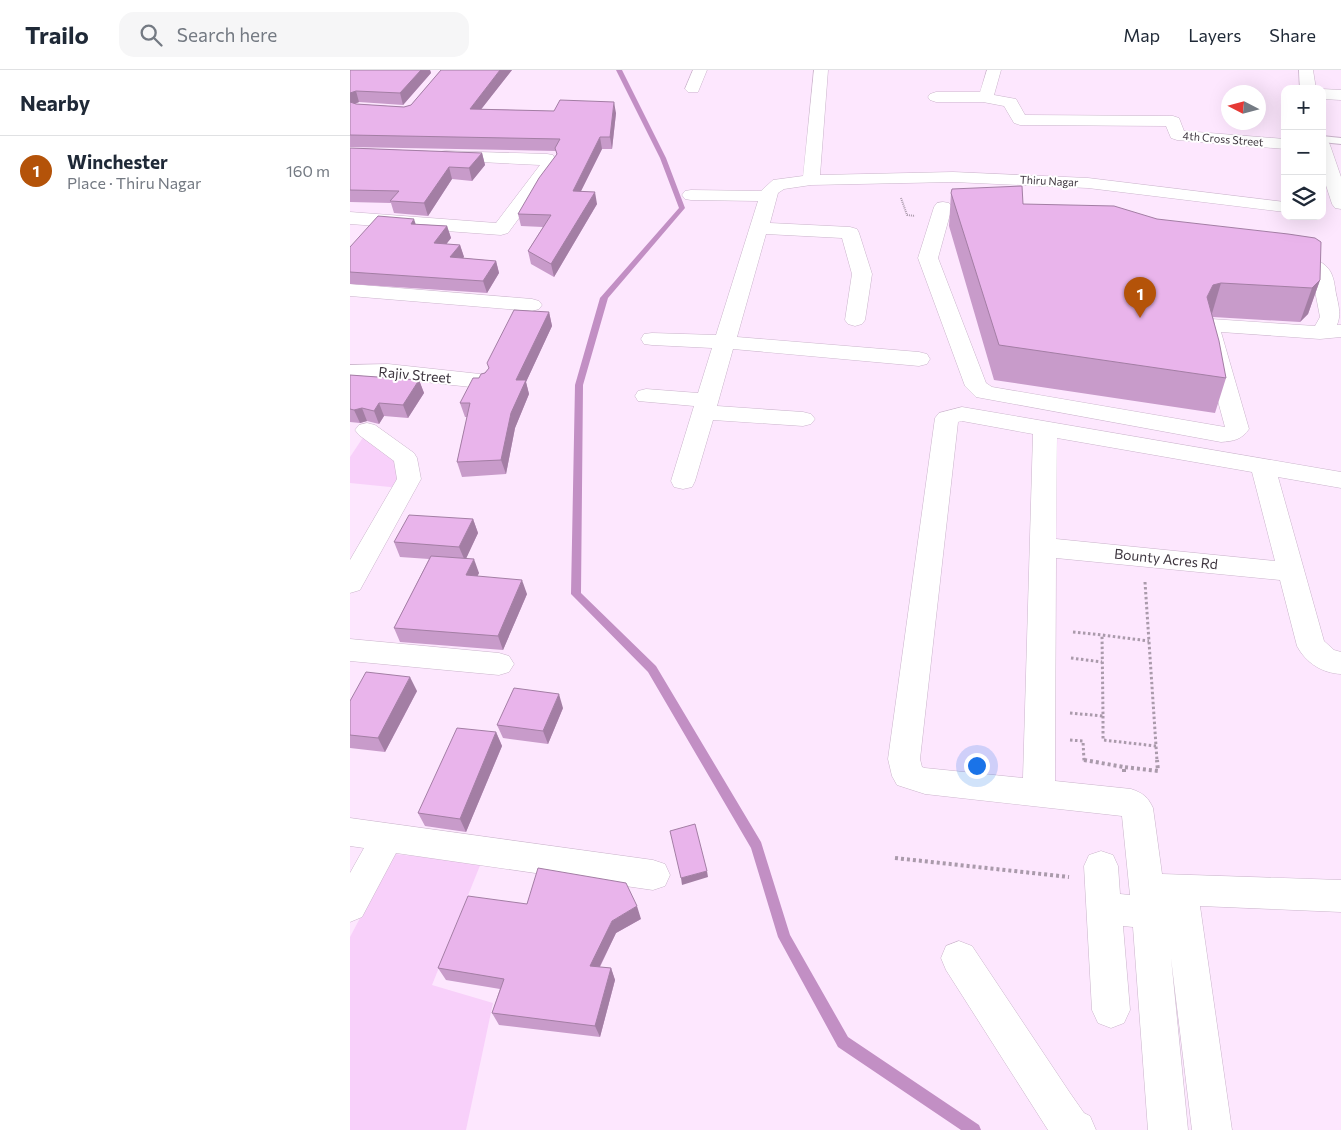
<!DOCTYPE html>
<html lang="en">
<head>
<meta charset="utf-8">
<style>
	:root { --surface:#fff; --page:#f6f6f7; --text:#1f2937; --muted:#747a83; --line:#e0e1e3; --accent:#b45309 }
	body { margin:0; font-family:Commissioner,sans-serif; background:var(--page); color:var(--text) }
	.controls { position:absolute; right:15px; top:15px; display:grid; overflow:hidden; border-radius:10px; box-shadow:0 5px 20px #0002 }
	.controls button { width:45px; height:45px; display:grid; place-items:center; padding:0; border:0; border-bottom:1px solid var(--line); background:var(--surface); color:var(--text); font:25px sans-serif }
	.compass { position:absolute; left:871px; top:15px; width:45px; height:45px; border-radius:50%; background:var(--surface); box-shadow:0 5px 20px #0002; rotate:276deg }
	.you { position:absolute; left:626px; top:695px; width:18px; height:18px; margin:-12px; border:4px solid #fff; border-radius:50%; background:#1a73e8; box-shadow:0 0 0 8px #1a73e833 }
	.badge { display:grid; place-items:center; width:32px; height:32px; border-radius:50%; background:var(--accent); color:#fff; font-size:16px; font-weight:700 }
	.pin { position:absolute; translate:-50% -41px; filter:drop-shadow(0 1px 2px #0008) }
	.pin::after { content:''; position:absolute; top:26px; width:18px; height:15px; background:inherit; clip-path:polygon(0 0,100% 0,50% 100%) }
	.list { margin:0; padding:0; list-style:none }
	h2 { display:flex; justify-content:space-between; align-items:center; height:65px; margin:0; padding:0 20px; font-size:21px }
	h2 small { font-size:16px; font-weight:400; color:var(--muted) }
	.list li { display:grid; grid-template-columns:32px 1fr auto; gap:15px; align-items:center; box-sizing:border-box; height:70px; padding:0 20px; border-top:1px solid var(--line) }
	.list b { display:block; font-size:19px; white-space:nowrap }
	.list p { margin:0; font-size:16px; white-space:nowrap; color:var(--muted) }
	.list em { font-size:16px; font-style:normal; color:var(--muted) }
	.icon { flex:none; width:28px; height:28px; fill:none; stroke:currentColor; stroke-width:2; stroke-linecap:round; stroke-linejoin:round }
	.map { position:relative; flex:none; width:991px; height:1060px; overflow:hidden }
	header { display:flex; align-items:center; gap:30px; box-sizing:border-box; height:70px; padding:0 25px; background:var(--surface); border-bottom:1px solid var(--line) }
	header strong { font-size:24px }
	nav { display:flex; gap:28px; margin-inline-start:auto; font-size:18px }
	.search { width:350px; height:45px; background:var(--page); display:flex; align-items:center; gap:12px; box-sizing:border-box; padding:0 18px; border-radius:15px; color:var(--muted); font-size:19px }
	main { display:flex }
	aside { flex:1; background:var(--surface) }
	.map>svg:first-child { display:block }
</style>
</head>
<body>
<header>
<strong>Trailo</strong>
<div class="search"><svg class="icon" aria-label="search" viewBox="0 0 24 24"><circle cx="10" cy="10" r="6"/><path d="M15 15l6 6"/></svg>Search here</div>
<nav><a>Map</a><a>Layers</a><a>Share</a></nav>
</header>
<main>
<aside>
<h2>Nearby<small></small></h2>
<ul class="list">
<li><span class="badge">1</span><div><b>Winchester</b><p>Place · Thiru Nagar</p></div><em>160 m</em></li>
</ul>
</aside>
<div class="map">
<svg width="991" height="1060" viewBox="0 0 991 1060">
	<rect width="100%" height="100%" fill="#fde7fe"/>
	<g fill="#f8d0fa">
		<polygon points="16,363 51,390 50,418 0,413 0,387"/>
		<polygon points="44,784 131,793 82,915 143,933 116,1060 0,1060 0,867"/>
	</g>
	<g fill="none" stroke-linecap="round" stroke-linejoin="round">
		<polygon fill="#c28fc4" fill-rule="evenodd" points="266,0 272,0 316,88 335,138 258,228 233,315 231,523 306,596 411,772 440,865 498,967 629,1055 631,1060 611,1060 488,977 428,867 401,778 298,602 221,524 225,315 250,228 329,138 310,88"/>
		<g stroke="#cab4cb" stroke-width="2">
			<polygon id="lane" points="972,66 991,68 991,74 972,72"/>
		</g>
		<g stroke="#cab4cb" stroke-width="1">
			<g id="street">
				<polygon points="343,0 357,0 348,22 338,22 335,19"/>
				<polygon points="464,0 478,0 470,105 603,102 738,108 935,132 935,142 738,118 603,112 461,115 434,119 428,123 420,153 500,157 507,159 509,163 522,204 515,250 512,254 505,256 498,254 495,250 502,204 492,168 416,164 387,267 569,282 577,284 580,289 577,294 569,296 383,279 367,336 453,342 461,344 465,349 461,354 453,356 363,350 345,411 342,417 333,419 324,417 321,411 344,336 288,331 285,326 288,321 296,319 348,323 362,278 302,275 294,274 291,269 294,264 302,263 366,265 408,131 341,130 335,129 332,125 335,121 341,120 411,121 423,110 453,106"/>
				<polygon points="637,0 651,0 644,25 666,29 675,45 823,46 829,48 834,61 935,69 935,79 827,70 821,68 816,56 670,55 664,53 654,36 633,32 586,32 580,30 578,27 580,24 586,22 630,22"/>
				<polygon points="949,0 963,0 966,19 950,19"/>
				<polygon points="972,19 991,20 991,30 972,29"/>
				<polygon points="972,70 978,71 980,75 991,107 991,139 985,138 982,134 972,103"/>
				<polygon points="96,81 197,84 203,85 208,95 158,163 151,165 0,154 0,142 146,153 190,95 90,90 88,86 90,82"/>
				<path d="M593,132l6,1 3,4 -14,51 48,125 6,4 233,40 -26,-96 5,-10 7,-2 104,7 5,-9 -8,-42 -10,-7 -23,-3 -3,-4 3,-4c16,-4 46,-1 53,18 3,7 3,16 5,23 2,10 4,17 0,27h4v12l-21,2 -99,-7 28,97c-8,11 -15,12 -28,13l-245,-45 -11,-11 -47,-128 16,-51 3,-4z"/>
				<polygon points="0,214 182,229 189,231 192,235 189,239 182,241 0,226"/>
				<polygon points="38,294 130,304 138,306 141,311 138,316 130,318 38,308 0,309 0,295"/>
				<path d="M612,337l379,65v16l-63,-11 46,164 10,9 7,2v22c-19,-1 -35,-11 -44,-28l-17,-66 -224,-22 -1,223 76,8c12,4 17,8 22,19l9,66 179,6v32l-141,-6 32,224h-40l-21,-172 17,172h-40l-15,-203 -10,-1 7,84 -6,13 -13,5 -13,-5 -6,-13 -8,-144 5,-11 12,-4 12,4 5,11 2,28 10,1 -8,-79 -197,-22 -28,-9 -5,-9 -4,-17 47,-341 4,-5zM612,351l71,13 -10,344 -98,-10 -3,-1 -2,-8 38,-337zM707,368l195,34 23,89 -219,-22z"/>
				<polygon points="17,353 25,355 64,383 67,388 71,409 10,520 0,523 0,490 47,409 44,391 9,365 5,360 9,355"/>
				<polygon points="0,569 149,583 159,586 164,594 159,602 149,605 0,591"/>
				<polygon points="0,748 303,790 315,794 320,805 315,816 303,820 46,783 12,847 0,852 0,803 14,778 0,776"/>
				<polygon points="609,871 622,876 720,1023 734,1043 740,1046 746,1060 698,1060 596,900 591,888 596,876"/>
			</g>
		</g>
		<polyline stroke="#aa9aab" stroke-width="2" stroke-dasharray="1 1" stroke-linecap="butt" points="551,128 557,145 565,146"/>
		<g stroke="#aa9aab" stroke-width="3" stroke-dasharray="2.5 2.5" stroke-linecap="butt">
			<polyline points="795,512 807,691"/>
			<polyline points="723,562 752,565"/>
			<polyline points="721,588 752,592"/>
			<polyline points="720,643 753,646 752,565 799,571"/>
			<polyline points="753,646 753,670 806,676"/>
			<polyline points="720,670 733,671 734,691 736,691"/>
		</g>
		<g stroke="#aa9aab" stroke-width="4" stroke-dasharray="3 3" stroke-linecap="butt">
			<polyline points="734,690 774,697"/>
			<polyline points="774,702 774,697 808,701 807,690"/>
			<polyline points="545,788 719,807"/>
		</g>
		<use href="#lane" fill="#fff" fill-rule="evenodd"/>
		<use href="#street" fill="#fff" fill-rule="evenodd"/>
	</g>
	<g fill="#c89bca">
		<polygon points="0,0 80,0 81,3 53,35 9,32 5,34 54,37 61,35 91,0 162,0 131,39 266,43 262,79 252,79 231,121 247,134 204,207 181,194 178,181 193,157 171,156 168,144 207,85 206,81 0,77"/>
		<polygon points="0,78 132,83 135,95 122,111 102,109 78,146 44,143 41,133 0,132"/>
		<polygon points="601,123 673,134 807,149 970,210 958,244 950,252 863,247 876,308 865,343 644,310 599,156"/>
		<polygon points="66,154 97,156 101,168 96,174 110,175 114,187 112,188 146,191 149,203 137,223 0,214 0,177"/>
		<polygon points="199,242 202,256 176,312 179,324 165,358 156,404 112,407 107,392 117,347 115,347 110,333 129,308"/>
		<polygon points="0,305 69,310 74,323 58,348 34,346 29,354 17,351 10,353 0,352"/>
		<polygon points="123,449 128,463 116,488 129,503 127,506 177,524 153,580 50,572 44,558 79,489 50,487 44,472"/>
		<polygon points="67,621 35,682 0,678 0,631"/>
		<polygon points="213,638 198,674 153,668 147,655"/>
		<polygon points="146,662 152,676 116,762 75,756 68,743"/>
		<polygon points="291,849 266,863 250,897 261,898 265,910 250,967 149,955 142,943 150,919 96,910 88,898"/>
	</g>
	<g fill="#a37ea4">
		<polygon points="71,0 80,0 81,3 53,35 50,23"/>
		<polygon points="150,0 162,0 122,51 120,39"/>
		<polygon points="6,21 9,32 2,35 0,39 0,23"/>
		<polygon points="264,32 266,43 262,79 260,67"/>
		<polygon points="250,67 252,79 225,133 223,121"/>
		<polygon points="132,83 135,95 122,111 119,98"/>
		<polygon points="99,97 102,109 78,146 74,133"/>
		<polygon points="245,122 247,134 204,207 201,194"/>
		<polygon points="64,149 68,161 61,154"/>
		<polygon points="97,156 101,168 88,185 84,173"/>
		<polygon points="110,175 114,187 104,199 100,187"/>
		<polygon points="146,191 149,203 137,223 133,211"/>
		<polygon points="970,210 958,244 950,252 962,218"/>
		<polygon points="871,213 861,247 857,227 863,215"/>
		<polygon points="199,242 202,256 176,312 179,324 165,358 156,404 151,390 166,310"/>
		<polygon points="69,310 74,323 58,348 53,335"/>
		<polygon points="29,333 34,346 29,354 24,341"/>
		<polygon points="12,338 17,351 10,353 4,340"/>
		<polygon points="123,449 128,463 115,491 109,477"/>
		<polygon points="124,489 129,503 121,520 116,505"/>
		<polygon points="172,510 177,524 153,580 148,566"/>
		<polygon points="60,607 67,621 35,682 28,668"/>
		<polygon points="209,624 213,638 198,674 193,661"/>
		<polygon points="146,662 152,676 116,762 110,749"/>
		<polygon points="357,801 358,807 332,815 331,808"/>
		<polygon points="287,836 291,849 266,863 244,908 240,896 262,851"/>
		<polygon points="261,898 265,910 250,967 245,956"/>
	</g>
	<g fill="#e9b4eb" stroke="#a37ea4">
		<polygon points="0,0 71,0 50,23 6,21 0,23"/>
		<polygon points="91,0 150,0 120,39 204,41 210,30 264,32 260,67 250,67 223,121 245,122 201,194 178,181 201,145 168,144 189,108 207,84 205,78 210,69 0,65 0,32 6,34 54,37 61,35"/>
		<polygon points="0,78 132,83 119,98 99,97 74,133 40,131 49,121 0,120"/>
		<polygon points="672,116 673,134 764,136 807,149 938,164 965,168 971,172 970,210 962,218 871,213 863,215 857,227 869,271 876,308 649,275 601,123 602,119"/>
		<polygon points="28,146 64,149 61,154 97,156 84,173 110,175 100,187 146,191 133,211 0,202 0,177"/>
		<polygon points="164,240 199,242 166,310 176,310 161,343 151,390 107,392 120,333 110,333 123,308 129,308 131,304 135,303 139,298 137,293"/>
		<polygon points="0,305 69,310 53,335 29,333 24,341 12,338 4,340 0,339"/>
		<polygon points="59,445 123,449 109,477 44,472"/>
		<polygon points="81,486 124,489 116,505 172,510 148,566 44,558"/>
		<polygon points="16,602 60,607 28,668 0,665 0,631"/>
		<polygon points="164,618 209,624 193,661 147,655"/>
		<polygon points="107,658 146,662 110,749 68,743"/>
		<polygon points="345,754 357,801 331,808 320,761"/>
		<polygon points="188,798 276,813 287,836 262,851 240,896 261,898 245,956 142,943 154,909 88,898 118,826 177,834"/>
	</g>
	<g text-anchor="middle" stroke-width="4" stroke-linejoin="round" paint-order="stroke">
		<g font-size="11" fill="#3f3740" stroke="#fff">
			<text transform="translate(873 69) rotate(5)" y="4">4th Cross Street</text>
			<text transform="translate(699 111) rotate(3)" y="4">Thiru Nagar</text>
		</g>
		<g font-size="14" fill="#3f3740" stroke="#fff">
			<text transform="translate(65 305) rotate(5)" y="5">Rajiv Street</text>
			<text transform="translate(816 489) rotate(6)" y="5">Bounty Acres Rd</text>
		</g>
	</g>
</svg>
<div class="controls">
<button>+</button>
<button>−</button>
<button><svg class="icon" aria-label="layers" viewBox="0 0 24 24"><path d="M12 4l9 5-9 5-9-5zM3 14l9 5 9-5"/></svg></button>
</div>
<svg class="compass" viewBox="-18 -18 36 36"><path d="M0-13l5 13h-10z" fill="#e53935"/><path d="M0 13l5-13h-10z" fill="#747a83"/></svg>
<div class="you"></div>
<div class="pin badge" style="left:790px;top:248px">1</div>
</div>
</main>
</body>
</html>
